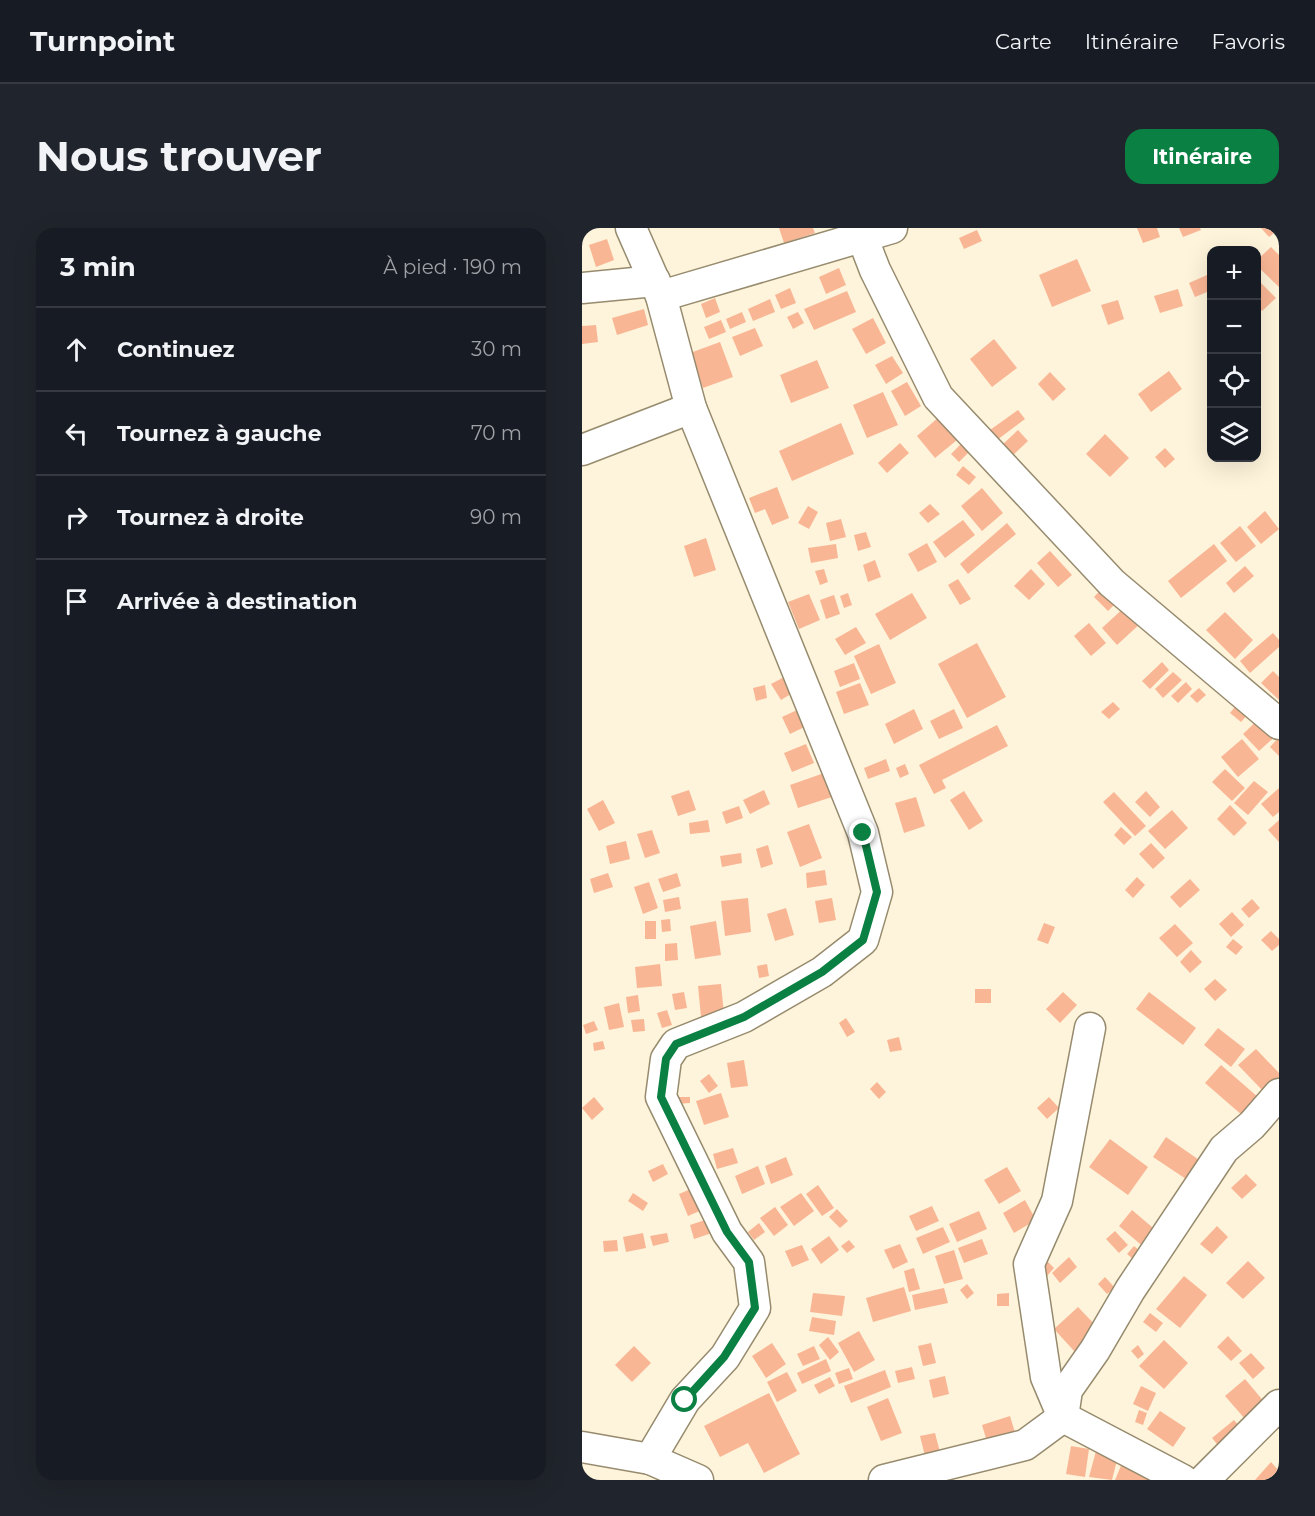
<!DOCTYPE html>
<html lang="fr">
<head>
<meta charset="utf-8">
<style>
	:root { --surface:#171b24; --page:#20242c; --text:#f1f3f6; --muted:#9ea1a6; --line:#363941; --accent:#0b8043 }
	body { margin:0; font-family:Montserrat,sans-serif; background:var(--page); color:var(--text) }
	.controls { position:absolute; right:18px; top:18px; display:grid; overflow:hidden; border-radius:12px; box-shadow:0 6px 24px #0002 }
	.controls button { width:54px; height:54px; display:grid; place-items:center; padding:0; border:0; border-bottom:2px solid var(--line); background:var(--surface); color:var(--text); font:30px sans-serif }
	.stop { position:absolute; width:18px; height:18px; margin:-14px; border:4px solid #0b8043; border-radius:50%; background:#fff }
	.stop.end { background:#0b8043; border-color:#fff; box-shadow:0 2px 6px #0008 }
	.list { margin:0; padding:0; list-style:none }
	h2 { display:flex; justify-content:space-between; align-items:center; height:78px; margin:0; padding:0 24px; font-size:26px }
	h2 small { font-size:20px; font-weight:400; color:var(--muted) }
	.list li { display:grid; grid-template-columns:39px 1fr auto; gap:18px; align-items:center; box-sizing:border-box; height:84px; padding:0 24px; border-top:2px solid var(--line) }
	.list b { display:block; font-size:22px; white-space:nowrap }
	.list em { font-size:20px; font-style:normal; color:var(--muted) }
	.icon { flex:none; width:33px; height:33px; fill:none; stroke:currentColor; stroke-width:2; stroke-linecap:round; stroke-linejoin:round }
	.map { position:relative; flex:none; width:697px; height:1252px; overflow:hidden; border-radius:18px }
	header { display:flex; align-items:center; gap:36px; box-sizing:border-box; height:84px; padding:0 30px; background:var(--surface); border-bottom:2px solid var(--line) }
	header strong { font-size:28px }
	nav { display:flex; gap:33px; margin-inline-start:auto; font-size:21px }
	.intro { display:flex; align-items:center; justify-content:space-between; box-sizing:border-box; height:144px; padding:0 36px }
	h1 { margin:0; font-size:42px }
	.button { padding:15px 27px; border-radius:18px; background:var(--accent); color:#fff; font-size:21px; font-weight:700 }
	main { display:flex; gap:36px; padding:0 36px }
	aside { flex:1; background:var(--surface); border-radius:18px; box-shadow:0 6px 24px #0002 }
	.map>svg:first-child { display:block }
</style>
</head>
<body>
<header>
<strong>Turnpoint</strong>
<nav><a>Carte</a><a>Itinéraire</a><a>Favoris</a></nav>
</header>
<div class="intro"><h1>Nous trouver</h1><a class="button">Itinéraire</a></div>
<main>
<aside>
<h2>3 min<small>À pied · 190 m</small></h2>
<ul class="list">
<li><svg class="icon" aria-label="ahead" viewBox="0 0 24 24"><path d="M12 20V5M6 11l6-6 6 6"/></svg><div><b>Continuez</b></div><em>30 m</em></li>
<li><svg class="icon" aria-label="left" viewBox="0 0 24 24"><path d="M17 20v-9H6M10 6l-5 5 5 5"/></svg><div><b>Tournez à gauche</b></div><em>70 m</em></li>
<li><svg class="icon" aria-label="right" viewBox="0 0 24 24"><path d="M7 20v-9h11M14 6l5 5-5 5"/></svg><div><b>Tournez à droite</b></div><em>90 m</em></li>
<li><svg class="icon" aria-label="arrive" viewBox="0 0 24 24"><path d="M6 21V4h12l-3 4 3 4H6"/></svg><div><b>Arrivée à destination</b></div></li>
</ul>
</aside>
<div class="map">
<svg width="697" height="1252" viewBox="0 0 697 1252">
	<rect width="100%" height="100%" fill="#fef4db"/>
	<g fill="#f9b695">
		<polygon points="197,0 231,0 233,5 202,15"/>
		<polygon points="555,0 575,0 578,9 561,15"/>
		<polygon points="597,0 618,0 619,2 601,9"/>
		<polygon points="679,0 697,0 697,1 687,9"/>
		<polygon points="395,2 400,13 382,21 377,10"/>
		<polygon points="25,11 32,32 14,39 7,17"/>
		<polygon points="689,19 697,27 697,59 674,37 674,33"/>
		<polygon points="495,31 509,63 470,79 457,47"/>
		<polygon points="257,40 264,57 244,66 237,49"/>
		<polygon points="625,47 630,62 613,69 607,55"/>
		<polygon points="674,50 694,70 680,83 674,78"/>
		<polygon points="208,60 214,75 199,81 193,67"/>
		<polygon points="596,61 601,78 578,85 572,68"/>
		<polygon points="265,63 274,84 232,102 222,81"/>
		<polygon points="133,70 138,84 124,90 119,76"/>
		<polygon points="188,71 193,84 171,93 166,81"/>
		<polygon points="536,72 542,91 526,97 519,77"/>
		<polygon points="62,81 66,97 35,107 30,90"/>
		<polygon points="160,84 164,94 148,101 144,91"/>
		<polygon points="216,84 222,95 211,101 205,89"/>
		<polygon points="291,90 304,115 284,126 270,101"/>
		<polygon points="139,92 144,104 127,111 122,99"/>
		<polygon points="14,97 16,114 0,116 0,98"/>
		<polygon points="173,100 181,118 158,128 150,109"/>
		<polygon points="412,111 435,140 410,159 388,131"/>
		<polygon points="138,114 151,149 121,160 108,125"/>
		<polygon points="310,128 321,145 304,156 293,137"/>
		<polygon points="235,132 247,160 209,175 198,147"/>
		<polygon points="587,143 600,161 569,184 556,166"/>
		<polygon points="468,144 484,161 471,173 456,156"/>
		<polygon points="325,154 339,178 323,188 309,163"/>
		<polygon points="301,164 316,197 285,210 271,177"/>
		<polygon points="436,182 443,191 415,212 408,202"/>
		<polygon points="357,189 375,212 353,230 335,208"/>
		<polygon points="259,195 272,226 210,253 197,223"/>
		<polygon points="436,202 446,213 430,228 419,218"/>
		<polygon points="523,206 547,230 528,249 504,226"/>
		<polygon points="382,213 391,220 377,234 369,226"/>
		<polygon points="318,215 327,225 305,245 296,235"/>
		<polygon points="583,220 593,231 583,240 573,229"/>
		<polygon points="381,238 394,249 387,257 374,247"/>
		<polygon points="195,259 207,290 190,297 183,281 173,285 167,270"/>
		<polygon points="400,260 421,285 400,303 379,278"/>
		<polygon points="348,276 358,286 346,295 337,285"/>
		<polygon points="226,278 236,284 227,301 216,295"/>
		<polygon points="683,283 697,301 679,316 665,299"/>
		<polygon points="259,291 264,309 248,313 244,295"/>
		<polygon points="381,292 393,307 363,330 351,314"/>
		<polygon points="425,295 434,306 386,346 378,336"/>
		<polygon points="658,298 674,318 654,334 638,315"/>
		<polygon points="284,304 289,319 276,323 272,307"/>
		<polygon points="124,310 134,342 112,349 102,318"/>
		<polygon points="345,315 355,334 336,344 326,326"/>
		<polygon points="254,316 256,330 229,335 226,320"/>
		<polygon points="632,316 645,333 599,370 586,353"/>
		<polygon points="468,323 490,347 476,359 455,335"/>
		<polygon points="293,332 299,349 286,354 281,337"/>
		<polygon points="663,338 672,348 652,365 644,355"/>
		<polygon points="242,341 246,354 238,357 233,343"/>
		<polygon points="449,341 463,356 447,372 432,358"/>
		<polygon points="376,351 389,371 378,377 366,357"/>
		<polygon points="527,353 541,368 526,383 512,369"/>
		<polygon points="266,365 270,377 262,380 258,368"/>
		<polygon points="330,365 345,390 308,412 293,386"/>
		<polygon points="227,366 238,392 217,401 206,374"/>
		<polygon points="252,367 258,386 244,391 238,372"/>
		<polygon points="545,377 560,394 535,417 520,400"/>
		<polygon points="643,384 671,412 653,431 624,402"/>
		<polygon points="507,395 524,415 509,428 492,408"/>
		<polygon points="274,399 284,415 263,427 253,411"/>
		<polygon points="691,405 697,412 697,419 668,445 658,433"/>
		<polygon points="395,415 424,469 385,490 356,436"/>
		<polygon points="297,416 314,455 289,466 272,428"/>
		<polygon points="580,434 587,442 568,461 560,453"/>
		<polygon points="272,435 278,451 258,459 252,443"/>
		<polygon points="691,443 697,449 697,472 679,455"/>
		<polygon points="591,444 600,452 581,470 573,461"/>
		<polygon points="208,446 217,461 199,472 189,456"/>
		<polygon points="604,454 610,461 596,475 589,468"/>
		<polygon points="278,455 287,477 262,486 254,464"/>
		<polygon points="183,457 185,470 174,473 171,460"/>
		<polygon points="617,460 624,467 615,475 608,468"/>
		<polygon points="531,474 538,481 527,491 519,484"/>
		<polygon points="657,474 668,484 659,494 648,485"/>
		<polygon points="228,476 235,493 208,506 200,489"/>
		<polygon points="332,481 341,501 312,516 303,496"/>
		<polygon points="372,481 381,500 357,511 348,493"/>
		<polygon points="680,488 696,506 677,523 661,506"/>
		<polygon points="415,497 426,518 360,552 364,560 352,566 337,537"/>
		<polygon points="697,509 697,528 688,519"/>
		<polygon points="660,511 677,531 656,549 639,529"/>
		<polygon points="224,516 232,535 210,544 202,525"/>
		<polygon points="304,531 308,543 286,551 282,540"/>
		<polygon points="323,536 327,546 318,550 314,540"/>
		<polygon points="643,541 663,560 650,573 630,554"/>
		<polygon points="245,544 253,568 216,580 208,557"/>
		<polygon points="672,553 686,564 666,587 652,575"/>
		<polygon points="697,560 697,584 691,589 679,576"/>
		<polygon points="107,562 114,582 96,588 89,568"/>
		<polygon points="182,562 188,576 168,586 161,572"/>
		<polygon points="382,563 401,593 387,602 368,572"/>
		<polygon points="564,563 578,579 568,589 553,574"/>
		<polygon points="532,564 564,598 553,608 521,574"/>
		<polygon points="334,569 343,598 322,605 313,575"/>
		<polygon points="21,572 33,595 17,603 5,581"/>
		<polygon points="648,577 665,595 652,608 635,591"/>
		<polygon points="157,578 161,590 144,596 140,584"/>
		<polygon points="590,582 606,600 583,621 566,603"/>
		<polygon points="126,592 128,604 108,606 107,595"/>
		<polygon points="697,592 697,614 686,602"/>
		<polygon points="227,596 240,630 218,639 205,604"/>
		<polygon points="539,599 550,609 542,617 532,607"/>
		<polygon points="70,602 78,625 63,630 55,606"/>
		<polygon points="44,613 48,631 28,636 24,618"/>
		<polygon points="569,615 583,630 571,641 557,626"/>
		<polygon points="186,617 191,636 179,640 174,621"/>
		<polygon points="159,625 160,635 140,639 138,628"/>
		<polygon points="243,642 245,657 225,660 224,645"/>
		<polygon points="26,645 31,659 12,665 8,651"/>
		<polygon points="95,645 99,658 81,664 76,651"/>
		<polygon points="555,649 563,657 551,670 543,662"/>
		<polygon points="608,651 618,662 598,680 588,669"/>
		<polygon points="67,654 76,680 61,686 52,659"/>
		<polygon points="97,669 99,681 83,684 81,672"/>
		<polygon points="166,670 169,704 143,708 139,673"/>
		<polygon points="250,670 254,692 237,695 233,673"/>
		<polygon points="670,671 678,680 667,690 659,681"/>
		<polygon points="204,680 212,707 193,713 185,686"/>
		<polygon points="650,684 662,697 649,709 637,696"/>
		<polygon points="88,691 89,703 80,704 79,692"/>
		<rect x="63" y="693" width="11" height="18"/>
		<polygon points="134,693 139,727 113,731 108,698"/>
		<polygon points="462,695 473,699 466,716 455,712"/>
		<polygon points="593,696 611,715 595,729 577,710"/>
		<polygon points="689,703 697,711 697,717 690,723 679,712"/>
		<polygon points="651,711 661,719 654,727 644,719"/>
		<polygon points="95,715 96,732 83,733 83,716"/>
		<polygon points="609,722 620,734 608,745 598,734"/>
		<polygon points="78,736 80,758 55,760 53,739"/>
		<polygon points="185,736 187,748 177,750 175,738"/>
		<polygon points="633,751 645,762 633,773 622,761"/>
		<polygon points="139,756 142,786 119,789 116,758"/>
		<rect x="393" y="761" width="16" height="14"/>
		<polygon points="102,764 105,780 93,782 90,766"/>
		<polygon points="481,764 495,777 478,795 464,781"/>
		<polygon points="567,764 614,800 601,817 554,781"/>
		<polygon points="56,767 58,783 46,785 44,769"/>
		<polygon points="37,775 42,799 27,802 22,779"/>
		<polygon points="85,782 90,797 80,800 75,785"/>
		<polygon points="264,790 273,804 265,809 257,795"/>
		<polygon points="62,791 63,803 51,804 49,792"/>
		<polygon points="12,793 16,802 4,806 1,797"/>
		<polygon points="636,800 663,821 649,839 622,817"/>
		<polygon points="317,809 320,822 308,824 305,812"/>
		<polygon points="21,813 23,821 12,823 11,815"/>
		<polygon points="674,821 697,845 697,850 682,864 656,837"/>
		<polygon points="162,832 166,858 149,860 145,835"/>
		<polygon points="639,837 684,876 668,894 623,855"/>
		<polygon points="127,846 136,858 127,865 118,853"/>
		<polygon points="295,854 304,864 297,871 288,861"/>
		<polygon points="139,865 147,889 122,897 114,873"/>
		<polygon points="12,869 22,881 10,892 0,880"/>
		<polygon points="94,869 108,869 108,875 95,876"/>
		<polygon points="467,869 477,880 465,891 455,880"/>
		<polygon points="584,909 623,936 610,955 571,929"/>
		<polygon points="528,911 566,939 546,967 507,939"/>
		<polygon points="151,920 156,935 135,941 131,926"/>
		<polygon points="204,929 211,947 189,956 183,938"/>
		<polygon points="81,936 86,946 71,954 66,943"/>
		<polygon points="176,938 183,956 160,966 153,948"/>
		<polygon points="425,939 439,963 417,976 402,952"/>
		<polygon points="664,946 675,957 660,971 649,960"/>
		<polygon points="236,957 252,980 240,988 224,966"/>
		<polygon points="111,960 120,982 106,988 97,966"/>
		<polygon points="51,965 66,975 61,983 46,973"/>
		<polygon points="219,965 232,983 212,998 198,979"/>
		<polygon points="443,972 454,992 432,1005 421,985"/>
		<polygon points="350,978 357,993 334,1003 327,988"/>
		<polygon points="193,979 206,997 192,1008 178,990"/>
		<polygon points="255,981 266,993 258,1000 247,989"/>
		<polygon points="550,982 577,1005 564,1021 537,998"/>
		<polygon points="397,983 405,1001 375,1014 367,996"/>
		<polygon points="129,990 133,1004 112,1011 108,997"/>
		<polygon points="177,995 183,1004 172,1012 166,1004"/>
		<polygon points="635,998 646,1009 630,1026 618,1016"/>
		<polygon points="361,999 368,1014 341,1026 334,1010"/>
		<polygon points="533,1003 546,1017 537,1025 524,1011"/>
		<polygon points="61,1005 64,1020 44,1024 41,1009"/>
		<polygon points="85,1005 87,1014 71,1018 68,1008"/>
		<polygon points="247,1008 257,1022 239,1036 229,1021"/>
		<polygon points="400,1011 406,1026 382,1035 376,1020"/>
		<polygon points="35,1012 36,1023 22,1024 21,1013"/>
		<polygon points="267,1012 273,1019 265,1025 259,1018"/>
		<polygon points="318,1016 326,1034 311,1041 302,1022"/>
		<polygon points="220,1017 227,1032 210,1039 203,1023"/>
		<polygon points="552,1018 564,1028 557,1036 545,1026"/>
		<polygon points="372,1022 381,1051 362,1056 353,1028"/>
		<polygon points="487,1029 495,1039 478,1055 470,1045"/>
		<polygon points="463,1031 472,1040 465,1048 456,1039"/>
		<polygon points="666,1033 683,1050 661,1071 644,1055"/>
		<polygon points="332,1040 338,1061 327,1064 322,1043"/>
		<polygon points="602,1048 625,1067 598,1100 574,1081"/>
		<polygon points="523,1049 533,1060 525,1066 516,1056"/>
		<polygon points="385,1056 392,1065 385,1071 378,1062"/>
		<polygon points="322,1059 329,1083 291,1094 284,1070"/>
		<polygon points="362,1060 366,1075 333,1082 330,1067"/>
		<polygon points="231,1065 263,1068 260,1088 228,1084"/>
		<polygon points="427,1065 427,1078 415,1078 415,1066"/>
		<polygon points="496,1079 517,1101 493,1124 472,1101"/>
		<polygon points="568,1085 581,1095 574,1104 561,1094"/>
		<polygon points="230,1089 254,1093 252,1107 227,1103"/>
		<polygon points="277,1103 293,1132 272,1144 256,1115"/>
		<polygon points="646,1108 660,1123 649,1133 635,1119"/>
		<polygon points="246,1109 257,1124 248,1132 237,1117"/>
		<polygon points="582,1112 606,1135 582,1161 557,1138"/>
		<polygon points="190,1115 204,1136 184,1150 170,1128"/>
		<polygon points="349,1115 354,1135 341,1138 336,1118"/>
		<polygon points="556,1117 562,1126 556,1131 549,1123"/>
		<polygon points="52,1118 69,1135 50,1154 33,1137"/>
		<polygon points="232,1118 238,1131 221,1138 215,1126"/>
		<polygon points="669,1125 683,1140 671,1151 657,1135"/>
		<polygon points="244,1131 249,1143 220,1156 215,1145"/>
		<polygon points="330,1139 333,1151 316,1155 313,1143"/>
		<polygon points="267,1140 271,1151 257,1156 253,1145"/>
		<polygon points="303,1142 309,1159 269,1175 262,1158"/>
		<polygon points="205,1144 215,1163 195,1174 185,1154"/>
		<polygon points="363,1148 367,1166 351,1170 347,1152"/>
		<polygon points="248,1149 253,1158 237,1166 232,1157"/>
		<polygon points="663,1151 689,1182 670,1199 643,1168"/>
		<polygon points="559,1158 574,1165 566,1183 551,1176"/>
		<polygon points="187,1165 218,1226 182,1245 166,1215 138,1229 122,1198"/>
		<polygon points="306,1170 320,1205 299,1213 285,1179"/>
		<polygon points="557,1182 565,1185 561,1197 553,1194"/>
		<polygon points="578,1183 604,1200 591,1219 565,1201"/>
		<polygon points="428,1188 434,1208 406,1217 400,1197"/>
		<polygon points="652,1192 667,1209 645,1228 630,1210"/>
		<polygon points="353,1205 358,1224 343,1228 338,1208"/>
		<polygon points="489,1218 507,1221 503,1249 484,1246"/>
		<polygon points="514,1223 536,1228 530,1252 507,1249"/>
		<polygon points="541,1233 576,1252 533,1252"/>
		<polygon points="689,1234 697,1243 697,1252 673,1252"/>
	</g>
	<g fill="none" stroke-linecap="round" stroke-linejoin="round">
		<g stroke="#978b6e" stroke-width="33">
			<g id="minor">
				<polyline points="49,0 79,68 109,180 281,605 295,664 281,712 240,744 162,789 94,816 84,831 79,869 145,1004 167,1034 173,1080 143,1129 103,1172 68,1231 116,1252"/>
				<polyline points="281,11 293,42 356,169 530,355 697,496"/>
				<polyline points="0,60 73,53"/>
				<polyline points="79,68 310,0"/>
				<polyline points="0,222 109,180"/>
				<polyline points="481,1189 464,1149 447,1036 475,973 508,800"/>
				<polyline points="481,1189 485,1162 513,1122 548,1062 642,921 670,897 697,866"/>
				<polyline points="0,1219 68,1231"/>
				<polyline points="302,1252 443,1217 481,1189 601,1252"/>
				<polyline points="622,1252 697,1177"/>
			</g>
		</g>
		<use href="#minor" stroke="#fff" stroke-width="30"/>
	</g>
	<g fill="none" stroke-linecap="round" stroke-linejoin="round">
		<polyline stroke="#0b8043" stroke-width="8" points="103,1172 142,1129 173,1080 167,1034 145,1004 79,869 84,831 94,816 162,789 240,744 281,712 295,664 281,605"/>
	</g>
</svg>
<div class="controls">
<button>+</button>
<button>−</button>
<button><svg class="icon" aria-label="locate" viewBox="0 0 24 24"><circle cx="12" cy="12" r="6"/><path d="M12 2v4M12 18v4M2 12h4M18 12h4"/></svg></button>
<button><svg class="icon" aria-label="layers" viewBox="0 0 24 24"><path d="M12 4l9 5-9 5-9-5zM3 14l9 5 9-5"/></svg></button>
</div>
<div class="stop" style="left:103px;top:1172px"></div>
<div class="stop end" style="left:281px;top:605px"></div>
</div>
</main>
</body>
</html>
